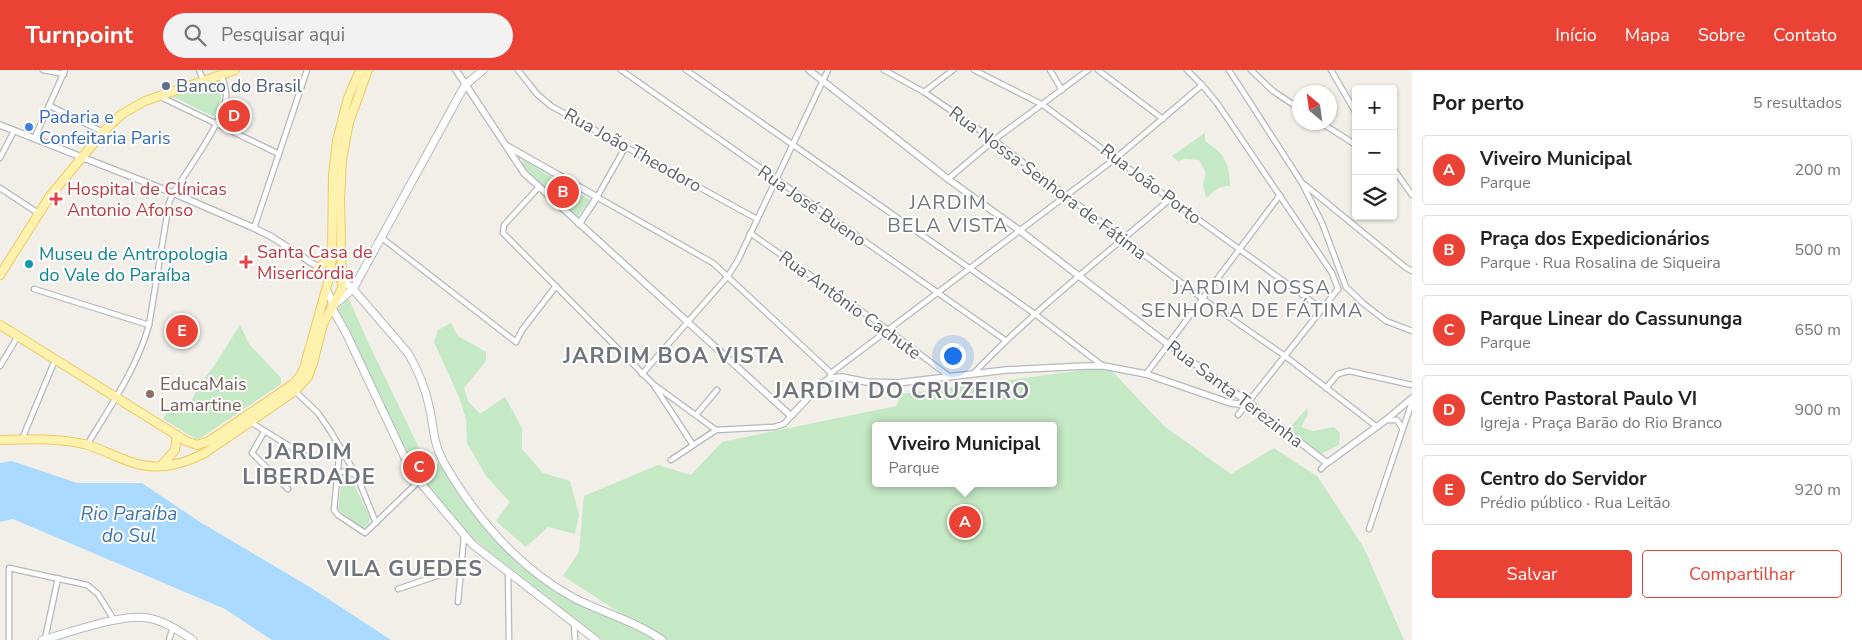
<!DOCTYPE html>
<html lang="pt">
<head>
<meta charset="utf-8">
<style>
	:root { --surface:#fff; --page:#f2f2f2; --text:#222; --muted:#767676; --line:#e0e0e0; --accent:#ea4335 }
	body { margin:0; font-family:"Nunito Sans",sans-serif; background:var(--page); color:var(--text) }
	.controls { position:absolute; right:15px; top:15px; display:grid; overflow:hidden; border-radius:5px; box-shadow:0 1px 4px #0004 }
	.controls button { width:45px; height:45px; display:grid; place-items:center; padding:0; border:0; border-bottom:1px solid var(--line); background:var(--surface); color:var(--text); font:25px sans-serif }
	.compass { position:absolute; left:1292px; top:15px; width:45px; height:45px; border-radius:50%; background:var(--surface); box-shadow:0 1px 4px #0004; rotate:331deg }
	.you { position:absolute; left:952px; top:285px; width:18px; height:18px; margin:-12px; border:4px solid #fff; border-radius:50%; background:#1a73e8; box-shadow:0 0 0 8px #1a73e833 }
	.badge { display:grid; place-items:center; width:32px; height:32px; border-radius:50%; background:var(--accent); color:#fff; font-size:16px; font-weight:700 }
	.pin { position:absolute; translate:-50% -50%; border:2px solid #fff; box-shadow:0 1px 5px #0006 }
	.popup { position:absolute; left:872px; top:352px; width:185px; height:65px; box-sizing:border-box; display:grid; place-content:center; border-radius:5px; background:var(--surface); filter:drop-shadow(0 1px 4px #0005); font-size:16px; white-space:nowrap; color:var(--muted) }
	.popup b { font-size:19px; color:var(--text) }
	.popup::after { content:''; position:absolute; left:50%; top:100%; margin-left:-10px; border:10px solid transparent; border-top-color:var(--surface) }
	.list { margin:0; padding:0; list-style:none }
	h2 { display:flex; justify-content:space-between; align-items:center; height:65px; margin:0; padding:0 20px; font-size:21px }
	h2 small { font-size:16px; font-weight:400; color:var(--muted) }
	.list li { display:grid; grid-template-columns:32px 1fr auto; gap:15px; align-items:center; box-sizing:border-box; height:70px; margin:0 10px 10px; padding:0 10px; border:1px solid var(--line); border-radius:5px }
	.list b { display:block; font-size:19px; white-space:nowrap }
	.list p { margin:0; font-size:16px; white-space:nowrap; color:var(--muted) }
	.list em { font-size:16px; font-style:normal; color:var(--muted) }
	.actions { display:flex; gap:10px; padding:15px 20px }
	.actions a { flex:1; padding:11px 0; border:1px solid var(--accent); border-radius:5px; text-align:center; font-size:18px; color:var(--accent) }
	.actions .main { background:var(--accent); color:#fff }
	.icon { flex:none; width:28px; height:28px; fill:none; stroke:currentColor; stroke-width:2; stroke-linecap:round; stroke-linejoin:round }
	.map { position:relative; flex:none; width:1412px; height:570px; overflow:hidden }
	header { display:flex; align-items:center; gap:30px; box-sizing:border-box; height:70px; padding:0 25px; background:var(--accent); color:#fff }
	header strong { font-size:24px }
	nav { display:flex; gap:28px; margin-inline-start:auto; font-size:18px }
	.search { width:350px; height:45px; background:var(--page); display:flex; align-items:center; gap:12px; box-sizing:border-box; padding:0 18px; border-radius:28px; color:var(--muted); font-size:19px }
	main { display:flex }
	aside { flex:1; background:var(--surface) }
	.map>svg:first-child { display:block }
</style>
</head>
<body>
<header>
<strong>Turnpoint</strong>
<div class="search"><svg class="icon" aria-label="search" viewBox="0 0 24 24"><circle cx="10" cy="10" r="6"/><path d="M15 15l6 6"/></svg>Pesquisar aqui</div>
<nav><a>Início</a><a>Mapa</a><a>Sobre</a><a>Contato</a></nav>
</header>
<main>
<div class="map">
<svg width="1412" height="570" viewBox="0 0 1412 570">
	<rect width="100%" height="100%" fill="#f1efe8"/>
	<g fill="#c5e8c5" fill-rule="evenodd">
		<polygon points="220,9 221,28 214,47 170,25"/>
		<path d="M1205,63v8c20,14 24,20 25,45 -11,-1 -16,5 -24,12l-3,-14 3,-11 -7,-13 -15,-1 -6,2 -6,-5z"/>
		<polygon points="523,90 590,130 577,147 521,94"/>
		<polygon points="348,227 368,272 430,401 440,392 458,424 482,453 568,526 656,570 602,570 475,470 412,400 337,240"/>
		<polygon points="451,253 458,266 486,282 486,291 464,318 468,331 480,344 505,327 522,358 522,379 543,403 570,411 579,445 575,464 548,457 526,477 496,451 510,432 486,406 467,373 466,349 459,327 434,272 438,260"/>
		<polygon points="240,255 249,274 281,308 281,314 199,369 196,369 163,349 174,330 186,334 191,332 199,315 212,299"/>
		<path d="M1108,297l56,59 67,48 43,-26 44,29 46,71 40,92h-742l-99,-64 16,-24 5,-56 74,-31 33,10 31,-33 174,-36 6,-12zM876,356h178v57h-178z"/>
		<polygon points="1307,338 1308,344 1301,357 1313,361 1334,357 1340,363 1339,375 1321,384 1288,360"/>
		<polygon points="345,405 348,405 351,408 370,448 369,454 363,459 338,439 342,409"/>
	</g>
	<polygon fill="#aadaff" points="12,391 77,413 142,413 200,452 313,519 391,570 272,570 225,539 13,449 0,452 0,393"/>
	<g fill="none" stroke-linecap="round" stroke-linejoin="round">
		<g stroke="#b5b8bc" stroke-width="7">
			<g id="minor">
				<polyline points="43,0 64,4"/>
				<polyline points="199,0 203,10"/>
				<polyline points="518,0 537,24 551,36 757,149"/>
				<polyline points="621,0 1005,270"/>
				<polyline points="686,0 1035,244 1103,296"/>
				<polyline points="884,0 924,22 994,70 1123,169 1203,229 1285,286 1377,357"/>
				<polyline points="974,0 1043,35 1170,129 1322,239"/>
				<polyline points="1050,0 1062,20"/>
				<polyline points="1098,0 1163,49"/>
				<polyline points="1187,0 1202,15 1217,33 1332,203 1338,219"/>
				<polyline points="1229,0 1302,113 1322,153 1346,217 1364,234 1386,251 1412,261"/>
				<polyline points="1251,0 1273,21 1300,39"/>
				<polyline points="1331,0 1356,43"/>
				<polyline points="924,22 953,0"/>
				<polyline points="161,27 279,84"/>
				<polyline points="50,36 103,62"/>
				<polyline points="1320,52 1356,75"/>
				<polyline points="34,69 65,0"/>
				<polyline points="626,76 597,127 713,193 831,303 830,305"/>
				<polyline points="0,88 14,61"/>
				<polyline points="1393,98 1412,125"/>
				<polyline points="948,109 994,70 1088,0"/>
				<polyline points="1305,115 1405,197 1412,201"/>
				<polyline points="539,117 504,155 503,163 653,314 716,360"/>
				<polyline points="0,118 38,143"/>
				<polyline points="254,158 307,0"/>
				<polyline points="750,163 887,259 950,307"/>
				<polyline points="382,168 516,272 522,260 556,216"/>
				<polyline points="34,219 149,255"/>
				<polyline points="0,296 18,266"/>
				<polyline points="831,303 1116,88 1202,15"/>
				<path d="M974,303c60,-63 130,-117 196,-174"/>
				<polyline points="642,304 728,206 738,190 828,0"/>
				<polyline points="1146,304 1280,125"/>
				<polyline points="655,317 693,375"/>
				<polyline points="1326,318 1338,304 1349,301 1412,315"/>
				<polyline points="295,321 318,343 331,362 357,406 376,453"/>
				<polyline points="696,345 717,320"/>
				<polyline points="1238,345 1338,219"/>
				<polyline points="1387,350 1397,350 1402,358"/>
				<polyline points="250,352 307,387"/>
				<polyline points="264,362 252,383 288,419"/>
				<polyline points="22,369 55,290"/>
				<path d="M87,375c23,-38 50,-77 62,-120l20,-122 4,-10c14,-22 51,-73 53,-96 1,-8 -3,-16 -5,-23"/>
				<polyline points="340,377 334,440 338,445 365,463 419,411"/>
				<polyline points="671,390 716,360 774,357 784,354 791,346"/>
				<polyline points="1321,399 1327,393"/>
				<polyline points="338,403 346,401 356,405"/>
				<polyline points="1369,459 1412,332"/>
				<polyline points="508,503 509,570"/>
				<polyline points="398,519 460,498"/>
				<polyline points="458,532 464,466"/>
				<polyline points="574,553 575,570"/>
				<polyline points="45,569 58,508"/>
				<polyline points="9,570 9,498 87,515 98,524 114,550"/>
				<polyline points="169,570 173,557"/>
			</g>
		</g>
		<g stroke="#b5b8bc" stroke-width="8">
			<g id="tertiary">
				<polyline points="456,0 524,103 791,346 821,314 830,308 842,307 867,312 897,313 1006,300 1086,296 1104,296 1146,304 1230,333 1239,334 1245,330"/>
				<polyline points="809,0 948,109 1019,160 1169,275 1245,330 1327,393 1386,350 1412,328"/>
				<polyline points="0,55 173,123 254,158 272,167 330,205"/>
				<polyline points="507,76 597,127 579,154"/>
			</g>
		</g>
		<g stroke="#b6babf" stroke-width="9">
			<g id="secondary">
				<path d="M330,205l12,4 11,10 55,64c10,17 18,37 22,57 4,19 3,32 13,51 31,55 76,108 133,138 28,14 61,23 86,41"/>
				<polyline points="327,221 332,231 332,238 346,263 406,390 419,411 472,474 596,570"/>
				<polyline points="335,234 353,219 465,15 483,0"/>
				<path d="M42,570c27,-7 80,-27 106,-22 17,3 31,13 45,22"/>
			</g>
		</g>
		<g stroke="#f2c960" stroke-width="10">
			<g id="primary">
				<polyline points="318,198 332,187"/>
				<polyline points="0,205 50,126 103,62 122,44 145,31 235,0"/>
				<polyline points="0,255 186,371 197,375 209,371 293,314 300,306 304,298 330,205 332,187 333,104 337,71 348,28 360,0"/>
				<path d="M0,370c28,-1 57,-2 84,4 16,4 31,13 47,18 25,9 51,3 74,-9l90,-62 13,-14 5,-14 10,-39 19,-35 -2,-90 2,-40 7,-37 19,-52"/>
				<polyline points="161,396 175,380 177,365"/>
			</g>
		</g>
		<use href="#minor" stroke="#fff" stroke-width="4.5"/>
		<use href="#tertiary" stroke="#fff" stroke-width="5.5"/>
		<use href="#secondary" stroke="#fff" stroke-width="7"/>
		<use href="#primary" stroke="#fff2af" stroke-width="8"/>
	</g>
	<circle fill="#5c6f8a" stroke="#fff" stroke-width="2" cx="166" cy="16" r="5"/>
	<circle fill="#3f7fe0" stroke="#fff" stroke-width="2" cx="29" cy="57" r="5"/>
	<g fill="#e0444e" stroke="#fff" stroke-width="2">
		<path d="M53.5 121.5h5v5h5v5h-5v5h-5v-5h-5v-5h5z"/>
		<path d="M243.5 184.5h5v5h5v5h-5v5h-5v-5h-5v-5h5z"/>
	</g>
	<circle fill="#0f9aa8" stroke="#fff" stroke-width="2" cx="29" cy="194" r="5"/>
	<circle fill="#8d6e63" stroke="#fff" stroke-width="2" cx="150" cy="324" r="5"/>
	<g text-anchor="middle" stroke-width="4" stroke-linejoin="round" paint-order="stroke">
		<g font-size="18" fill="#4e5e75" stroke="#fff" text-anchor="start">
			<text x="176" y="22">Banco do Brasil</text>
		</g>
		<g font-size="18" fill="#366cbe" stroke="#fff" text-anchor="start">
			<text x="39" y="53">Padaria e<tspan x="39" dy="21">Confeitaria Paris</tspan></text>
		</g>
		<g font-size="18" fill="#5f6368" stroke="#fff">
			<text transform="translate(633 80) rotate(29)" y="6">Rua João Theodoro</text>
			<text transform="translate(1048 113) rotate(37)" y="6">Rua Nossa Senhora de Fátima</text>
			<text transform="translate(1151 114) rotate(37)" y="6">Rua João Porto</text>
			<text transform="translate(812 136) rotate(35)" y="6">Rua José Bueno</text>
			<text transform="translate(850 235) rotate(36)" y="6">Rua Antônio Cachute</text>
			<text transform="translate(1235 324) rotate(37)" y="6">Rua Santa Terezinha</text>
		</g>
		<g font-size="18" fill="#be3a42" stroke="#fff" text-anchor="start">
			<text x="67" y="125">Hospital de Clínicas<tspan x="67" dy="21">Antonio Afonso</tspan></text>
			<text x="257" y="188">Santa Casa de<tspan x="257" dy="21">Misericórdia</tspan></text>
		</g>
		<g font-size="18" fill="#0d838f" stroke="#fff" text-anchor="start">
			<text x="39" y="190">Museu de Antropologia<tspan x="39" dy="21">do Vale do Paraíba</tspan></text>
		</g>
		<g font-size="18" fill="#785e54" stroke="#fff" text-anchor="start">
			<text x="160" y="320">EducaMais<tspan x="160" dy="21">Lamartine</tspan></text>
		</g>
		<g font-size="19" font-style="italic" fill="#4174aa" stroke="#fff">
			<text x="129" y="450">Rio Paraíba<tspan x="129" dy="22">do Sul</tspan></text>
		</g>
		<g font-size="20" letter-spacing="1" fill="#70757a" stroke="#fff">
			<text x="948" y="139">JARDIM<tspan x="948" dy="23">BELA VISTA</tspan></text>
			<text x="1252" y="224">JARDIM NOSSA<tspan x="1252" dy="23">SENHORA DE FÁTIMA</tspan></text>
		</g>
		<g font-size="22" font-weight="bold" letter-spacing="1" fill="#70757a" stroke="#fff">
			<text x="674" y="293">JARDIM BOA VISTA</text>
			<text x="902" y="328">JARDIM DO CRUZEIRO</text>
			<text x="309" y="389">JARDIM<tspan x="309" dy="25">LIBERDADE</tspan></text>
			<text x="405" y="506">VILA GUEDES</text>
		</g>
	</g>
</svg>
<div class="controls">
<button>+</button>
<button>−</button>
<button><svg class="icon" aria-label="layers" viewBox="0 0 24 24"><path d="M12 4l9 5-9 5-9-5zM3 14l9 5 9-5"/></svg></button>
</div>
<svg class="compass" viewBox="-18 -18 36 36"><path d="M0-13l5 13h-10z" fill="#e53935"/><path d="M0 13l5-13h-10z" fill="#767676"/></svg>
<div class="you"></div>
<div class="pin badge" style="left:965px;top:452px">A</div>
<div class="popup"><b>Viveiro Municipal</b>Parque</div>
<div class="pin badge" style="left:563px;top:122px">B</div>
<div class="pin badge" style="left:419px;top:397px">C</div>
<div class="pin badge" style="left:234px;top:46px">D</div>
<div class="pin badge" style="left:182px;top:261px">E</div>
</div>
<aside>
<h2>Por perto<small>5 resultados</small></h2>
<ul class="list">
<li><span class="badge">A</span><div><b>Viveiro Municipal</b><p>Parque</p></div><em>200 m</em></li>
<li><span class="badge">B</span><div><b>Praça dos Expedicionários</b><p>Parque · Rua Rosalina de Siqueira</p></div><em>500 m</em></li>
<li><span class="badge">C</span><div><b>Parque Linear do Cassununga</b><p>Parque</p></div><em>650 m</em></li>
<li><span class="badge">D</span><div><b>Centro Pastoral Paulo VI</b><p>Igreja · Praça Barão do Rio Branco</p></div><em>900 m</em></li>
<li><span class="badge">E</span><div><b>Centro do Servidor</b><p>Prédio público · Rua Leitão</p></div><em>920 m</em></li>
</ul>
<div class="actions"><a class="main">Salvar</a><a>Compartilhar</a></div>
</aside>
</main>
</body>
</html>
